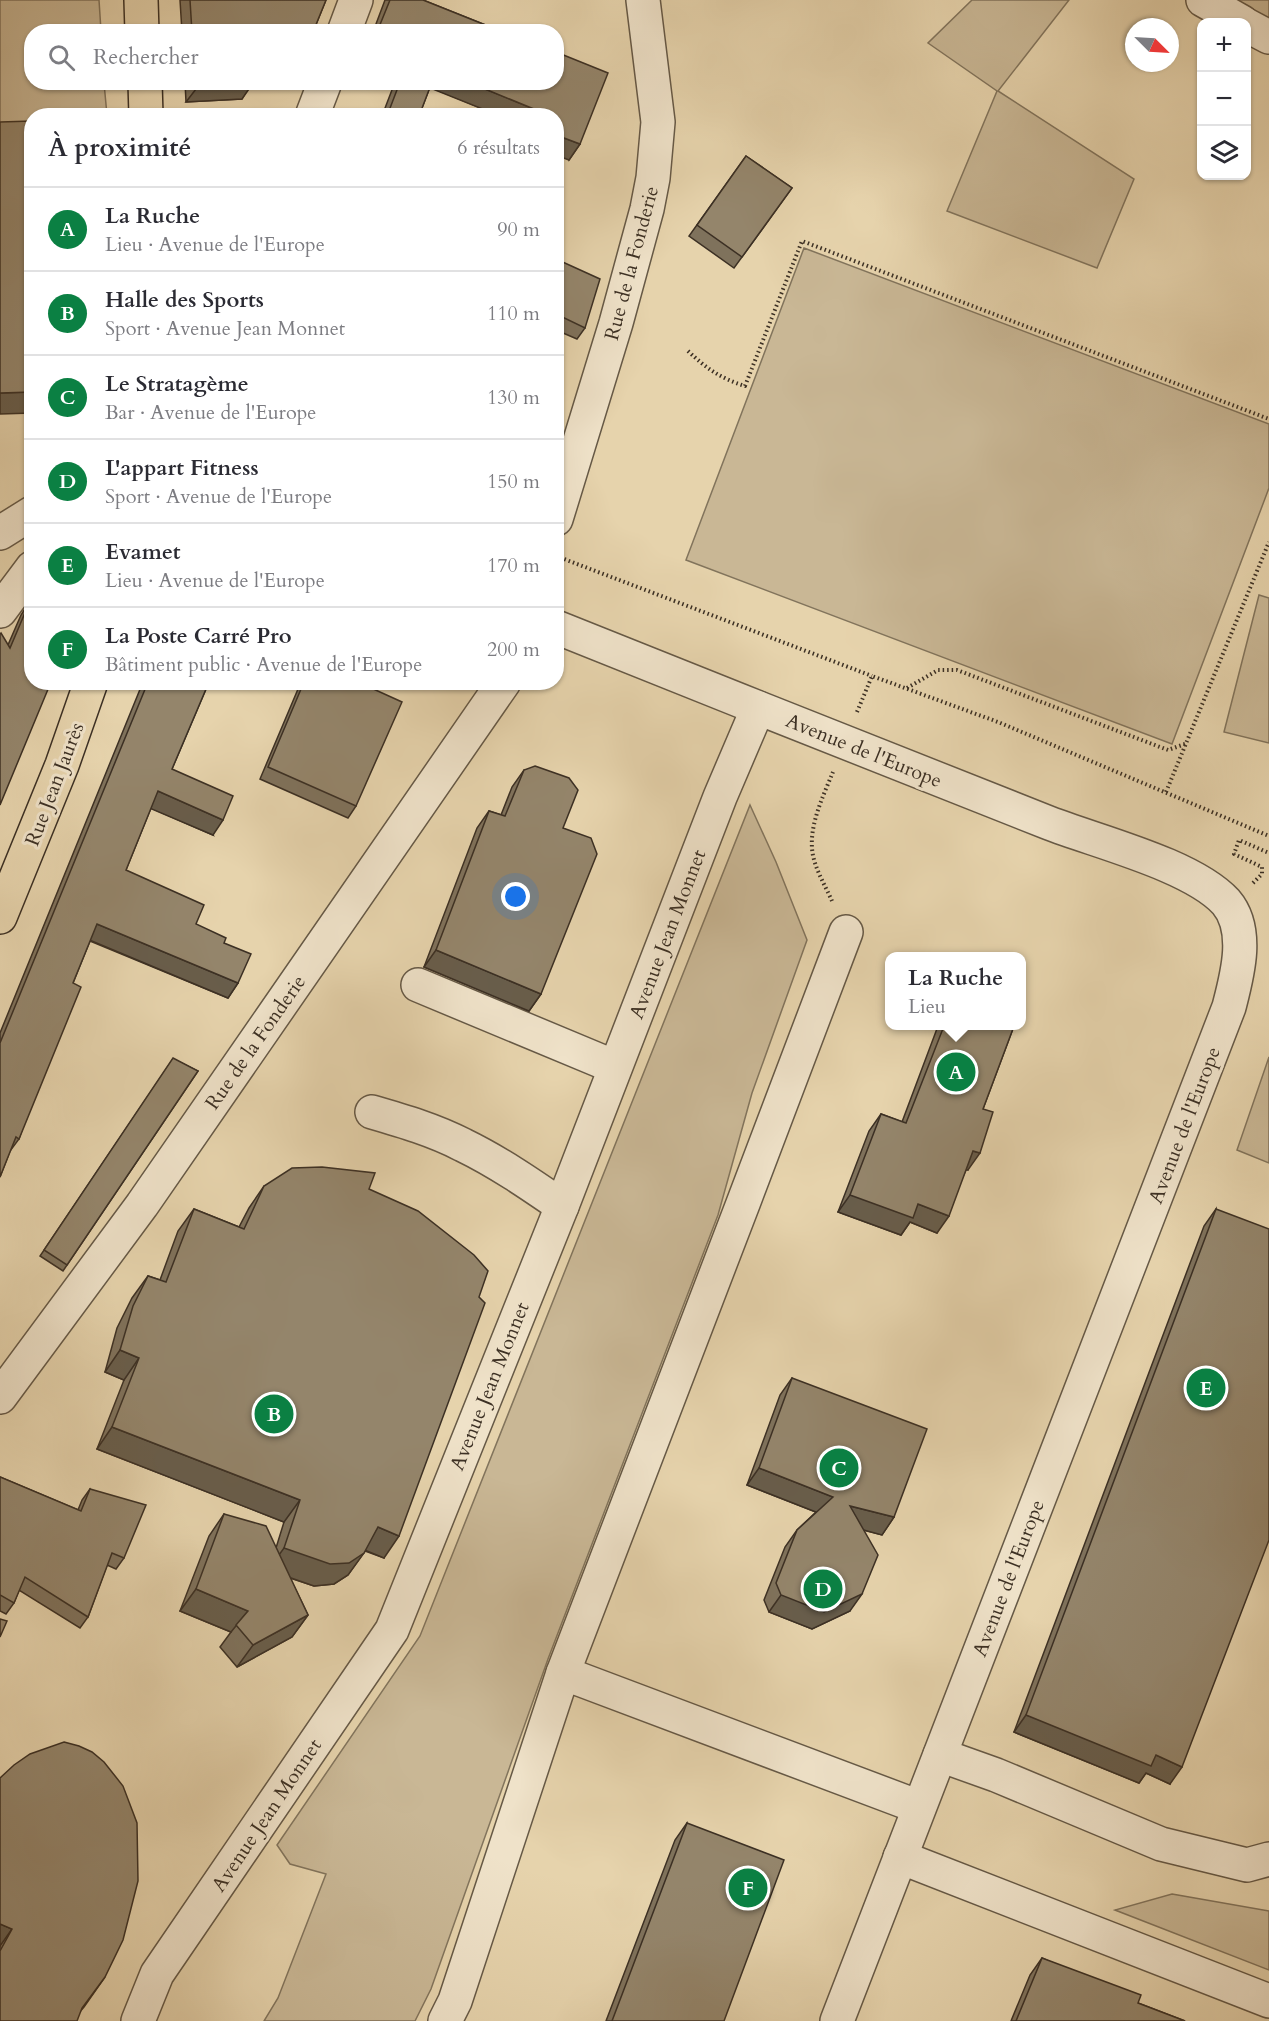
<!DOCTYPE html>
<html lang="fr">
<head>
<meta charset="utf-8">
<style>
	:root { --surface:#fff; --page:#f7f7f7; --text:#2b2b33; --muted:#7c7c81; --line:#e1e1e2; --accent:#0b8043 }
	body { margin:0; font-family:Cardo,serif; background:var(--page); color:var(--text) }
	.controls { position:absolute; right:18px; top:18px; display:grid; overflow:hidden; border-radius:12px; box-shadow:0 2px 4px #0004 }
	.controls button { width:54px; height:54px; display:grid; place-items:center; padding:0; border:0; border-bottom:2px solid var(--line); background:var(--surface); color:var(--text); font:30px sans-serif }
	.compass { position:absolute; left:1125px; top:18px; width:54px; height:54px; border-radius:50%; background:var(--surface); box-shadow:0 2px 4px #0004; rotate:114deg }
	.you { position:absolute; left:516px; top:897px; width:21px; height:21px; margin:-15px; border:4px solid #fff; border-radius:50%; background:#1a73e8; box-shadow:0 0 0 9px #1a73e833 }
	.badge { display:grid; place-items:center; width:39px; height:39px; border-radius:50%; background:var(--accent); color:#fff; font-size:20px; font-weight:700 }
	.pin { position:absolute; translate:-50% -50%; border:3px solid #fff; box-shadow:0 2px 6px #0006 }
	.popup { position:absolute; left:885px; top:952px; width:141px; height:78px; box-sizing:border-box; display:grid; place-content:center; border-radius:12px; background:var(--surface); filter:drop-shadow(0 2px 4px #0005); font-size:20px; white-space:nowrap; color:var(--muted) }
	.popup b { font-size:22px; color:var(--text) }
	.popup::after { content:''; position:absolute; left:50%; top:100%; margin-left:-12px; border:12px solid transparent; border-top-color:var(--surface) }
	.list { margin:0; padding:0; list-style:none }
	h2 { display:flex; justify-content:space-between; align-items:center; height:78px; margin:0; padding:0 24px; font-size:26px }
	h2 small { font-size:20px; font-weight:400; color:var(--muted) }
	.list li { display:grid; grid-template-columns:39px 1fr auto; gap:18px; align-items:center; box-sizing:border-box; height:84px; padding:0 24px; border-top:2px solid var(--line) }
	.list b { display:block; font-size:22px; white-space:nowrap }
	.list p { margin:0; font-size:20px; white-space:nowrap; color:var(--muted) }
	.list em { font-size:20px; font-style:normal; color:var(--muted) }
	.icon { flex:none; width:33px; height:33px; fill:none; stroke:currentColor; stroke-width:2; stroke-linecap:round; stroke-linejoin:round }
	.map { position:relative; flex:none; width:1269px; height:2021px; overflow:hidden }
	.search { position:absolute; background:var(--surface); box-shadow:0 2px 4px #0004; left:24px; top:24px; width:540px; height:66px; display:flex; align-items:center; gap:15px; box-sizing:border-box; padding:0 21px; border-radius:24px; color:var(--muted); font-size:22px }
	.panel { position:absolute; background:var(--surface); box-shadow:0 2px 4px #0004; left:24px; top:108px; width:540px; height:582px; border-radius:24px }
	.map>svg:first-child { display:block }
</style>
</head>
<body>
<div class="map">
<svg width="1269" height="2021" viewBox="0 0 1269 2021">
	<rect width="100%" height="100%" fill="#e6d3ac"/>
	<filter id="stains"><feTurbulence type="fractalNoise" baseFrequency=".00333" numOctaves="4"/><feColorMatrix values="0 0 0 0 .2 0 0 0 0 .09 0 0 0 0 .02 0 0 0 .5 -.17"/></filter>
	<radialGradient id="worn" r=".72"><stop offset=".6" stop-color="#630" stop-opacity="0"/><stop offset="1" stop-color="#630" stop-opacity=".3"/></radialGradient>
	<g fill="#c9b795" stroke="#82745c" stroke-width="1.5">
		<polygon points="0,0 99,0 101,31 32,32 32,82 104,83 107,115 32,116 31,142 0,143"/>
		<polygon points="972,0 1069,0 998,91 1134,179 1097,268 947,211 997,91 928,43"/>
		<polygon points="1231,0 1269,0 1269,21"/>
		<polygon points="804,248 1269,424 1269,488 1172,744 686,560"/>
		<polygon points="1259,595 1269,598 1269,743 1224,732"/>
		<polygon points="750,805 776,862 807,940 752,1093 718,1215 548,1659 431,1989 415,2021 264,2021 278,1998 326,1874 290,1864 277,1845 420,1636"/>
		<polygon points="1269,1057 1269,1163 1237,1150"/>
		<polygon points="1172,1894 1269,1911 1269,1970 1115,1910"/>
	</g>
	<g fill="none" stroke-linecap="round" stroke-linejoin="round">
		<g stroke="#665946" stroke-width="36">
			<g id="minor">
				<polyline points="1203,0 1242,22"/>
				<polyline points="1246,25 1269,37"/>
				<polyline points="344,32 356,0"/>
				<polyline points="312,116 325,82"/>
				<polyline points="556,519 616,323 647,209 653,178 658,122 643,0"/>
				<polyline points="0,533 32,513"/>
				<polyline points="0,611 32,568"/>
				<path d="M556,627c164,66 329,131 493,196 49,19 143,42 177,79 24,28 11,74 3,105l-392,1014"/>
				<polyline points="418,985 615,1067"/>
				<path d="M372,1112c31,9 62,18 91,33 35,17 67,39 99,61"/>
				<polyline points="0,1397 142,1205 504,682"/>
				<polyline points="563,1673 744,1201 846,932"/>
				<polyline points="940,1755 996,1775 1161,1844 1247,1865 1269,1859"/>
				<polyline points="900,1857 1269,2001"/>
				<polyline points="138,2021 157,1974 392,1630 562,1206 720,797 758,708"/>
				<polyline points="445,2021 455,2001 563,1673 919,1807"/>
			</g>
		</g>
		<g stroke="#3c3024" stroke-width="36">
			<g id="major">
				<polyline points="141,0 142,32"/>
				<polyline points="145,82 146,116"/>
				<polyline points="0,917 62,765 91,682"/>
			</g>
		</g>
		<g stroke="#3c3024" stroke-width="4" stroke-dasharray="1.5 3" stroke-linecap="butt">
			<path d="M688,351c19,18 32,27 57,35l57,-145 467,178"/>
			<polyline points="556,556 872,676"/>
			<polyline points="907,688 938,670 957,670 1168,750 1185,744"/>
			<polyline points="857,712 872,676 998,722 1269,836"/>
			<polyline points="1166,792 1269,542"/>
			<polyline points="1253,883 1262,874 1262,867 1234,854 1239,840 1269,853"/>
			<path d="M832,901c-7,-16 -19,-35 -20,-53 -2,-25 12,-54 21,-76"/>
		</g>
		<use href="#minor" stroke="#efe2c9" stroke-width="33"/>
		<use href="#major" stroke="#e6d3ac" stroke-width="33"/>
	</g>
	<g fill="#7f725c" stroke="#3c3024" stroke-width="1.5">
		<polygon points="180,0 326,0 313,32 182,32"/>
		<polygon points="385,0 423,0 503,32 373,32"/>
		<polygon points="185,82 258,82 251,83 242,99 186,102"/>
		<polygon points="395,82 556,82 580,144 569,160 556,116 500,116 430,87 419,116 382,116"/>
		<polygon points="746,156 792,188 734,268 689,236"/>
		<polygon points="556,259 585,328 577,339 556,330"/>
		<polygon points="30,601 0,805 8,645 21,615"/>
		<polygon points="143,682 209,682 172,769 213,835 151,808 126,870 196,924 224,943 238,983 228,998 90,941 73,983 19,1139 10,1151 0,1177 0,1033"/>
		<polygon points="301,682 358,682 356,806 348,818 260,779"/>
		<polygon points="524,770 563,828 541,994 529,1011 424,967 477,828 489,811 501,815 512,787"/>
		<polygon points="938,1026 1014,1026 983,1109 968,1170 966,1170 937,1233 910,1222 901,1235 838,1212 869,1131 881,1114 902,1122"/>
		<polygon points="173,1059 198,1071 63,1271 40,1256"/>
		<polygon points="264,1186 369,1189 384,1558 365,1551 348,1575 334,1584 314,1586 290,1578 308,1615 292,1637 237,1667 220,1647 231,1632 180,1611 209,1536 224,1514 276,1548 284,1522 97,1449 124,1380 105,1372 117,1328 132,1298 148,1276 160,1280 178,1231 194,1209 239,1227 249,1208"/>
		<polygon points="1216,1209 1170,1784 1146,1773 1139,1783 1014,1732 1204,1226"/>
		<polygon points="792,1378 894,1517 882,1535 863,1530 850,1611 812,1629 769,1612 764,1600 785,1547 797,1530 816,1512 747,1485 780,1395"/>
		<polygon points="0,1477 78,1510 82,1500 90,1489 124,1558 116,1569 107,1565 88,1617 80,1628 19,1590 14,1603 6,1614 0,1611"/>
		<polygon points="0,1778 80,2012 0,2021"/>
		<polygon points="687,1823 724,2021 606,2021 675,1840"/>
		<polygon points="1042,1958 1138,2003 1185,2021 1011,2021 1030,1975"/>
	</g>
	<g fill="#685d4b" stroke="#3c3024" stroke-width="1.5">
		<polygon points="428,82 468,82 551,116 500,116 425,86"/>
		<polygon points="251,86 242,99 186,102 196,89"/>
		<polygon points="556,135 580,144 569,160 556,155"/>
		<polygon points="32,392 32,413 0,414 0,393"/>
		<polygon points="158,791 223,820 213,835 147,807"/>
		<polygon points="97,924 238,983 228,998 87,939"/>
		<polygon points="436,950 541,994 529,1011 424,967"/>
		<polygon points="973,1151 980,1153 968,1170 961,1168"/>
		<polygon points="850,1195 918,1204 949,1216 937,1233 910,1222 901,1235 838,1212"/>
		<polygon points="120,1350 139,1358 124,1380 105,1372"/>
		<polygon points="112,1427 300,1500 284,1522 97,1449"/>
		<polygon points="759,1468 833,1497 821,1514 747,1485"/>
		<polygon points="850,1506 894,1517 882,1535 838,1523"/>
		<polygon points="378,1527 399,1536 384,1558 362,1549"/>
		<polygon points="284,1548 364,1553 348,1575 334,1584 314,1586 268,1570"/>
		<polygon points="196,1589 248,1611 231,1632 180,1611"/>
		<polygon points="862,1594 850,1611 812,1629 769,1612 781,1595"/>
		<polygon points="308,1615 292,1637 237,1667 253,1645"/>
		<polygon points="1026,1715 1156,1755 1182,1767 1170,1784 1146,1773 1139,1783 1014,1732"/>
		<polygon points="0,1924 12,1929 0,1946"/>
		<polygon points="105,1977 84,2007 72,2021"/>
	</g>
	<g fill="#94856b" stroke="#3c3024" stroke-width="1.5">
		<polygon points="190,0 326,0 313,32 192,32"/>
		<polygon points="390,0 423,0 503,32 377,32"/>
		<polygon points="556,52 608,73 580,144 556,135 556,116 551,116 468,82 556,82"/>
		<polygon points="195,82 251,82 251,86 196,89"/>
		<polygon points="400,82 432,82 419,116 387,116"/>
		<polygon points="32,121 32,392 0,393 0,122"/>
		<polygon points="746,156 792,188 742,257 697,225"/>
		<polygon points="556,259 600,279 585,328 556,314"/>
		<polygon points="30,601 32,602 32,682 51,682 0,805 0,634 1,633 10,648"/>
		<polygon points="148,682 209,682 172,769 233,796 223,820 158,791 126,870 204,905 196,924 226,938 224,943 251,954 238,983 97,924 73,983 81,987 19,1139 16,1137 0,1177 0,1043"/>
		<polygon points="304,682 358,682 402,702 356,806 268,767"/>
		<polygon points="535,766 569,778 578,790 563,828 591,838 597,854 541,994 436,950 489,811 505,816 524,770"/>
		<polygon points="944,1026 1014,1026 983,1109 993,1112 980,1153 973,1151 949,1216 918,1204 913,1218 850,1195 881,1114 906,1123"/>
		<polygon points="173,1058 198,1071 67,1265 44,1250"/>
		<polygon points="322,1167 375,1173 369,1189 418,1211 474,1255 488,1271 479,1297 485,1303 399,1536 378,1527 364,1553 349,1563 330,1564 284,1548 300,1500 112,1427 139,1358 120,1350 133,1306 148,1276 166,1282 194,1209 244,1229 264,1186 292,1168"/>
		<polygon points="1216,1209 1269,1229 1269,1540 1182,1767 1156,1755 1151,1766 1026,1715"/>
		<polygon points="792,1378 927,1429 894,1517 850,1506 878,1555 862,1594 824,1612 781,1595 776,1583 797,1530 833,1497 759,1468"/>
		<polygon points="0,1477 81,1511 90,1489 146,1505 124,1558 112,1553 88,1617 25,1577 14,1603 0,1595"/>
		<polygon points="224,1514 266,1526 308,1615 253,1645 236,1625 248,1611 196,1589"/>
		<polygon points="0,1619 7,1621 0,1637"/>
		<polygon points="64,1742 79,1746 92,1752 104,1762 123,1786 137,1823 138,1881 123,1940 105,1977 82,2008 77,2021 0,2021 0,1951 12,1929 0,1924 0,1778 14,1765 30,1754"/>
		<polygon points="687,1823 784,1860 724,2021 612,2021"/>
		<polygon points="1042,1958 1141,1995 1138,2003 1185,2021 1016,2021"/>
	</g>
	<g text-anchor="middle" stroke-width="6" stroke-linejoin="round" paint-order="stroke">
		<g font-size="20" fill="#3c3024" stroke="#efe2c9">
			<text transform="translate(631 263) rotate(-75)" y="7">Rue de la Fonderie</text>
			<text transform="translate(864 750) rotate(22)" y="7">Avenue de l'Europe</text>
			<text transform="translate(54 784) rotate(-69)" y="7">Rue Jean Jaurès</text>
			<text transform="translate(667 934) rotate(-69)" y="7">Avenue Jean Monnet</text>
			<text transform="translate(255 1042) rotate(-55)" y="7">Rue de la Fonderie</text>
			<text transform="translate(1184 1125) rotate(-69)" y="7">Avenue de l'Europe</text>
			<text transform="translate(489 1386) rotate(-68)" y="7">Avenue Jean Monnet</text>
			<text transform="translate(1008 1578) rotate(-69)" y="7">Avenue de l'Europe</text>
			<text transform="translate(266 1815) rotate(-56)" y="7">Avenue Jean Monnet</text>
		</g>
	</g>
	<rect width="100%" height="100%" filter="url(#stains)"/>
	<rect width="100%" height="100%" fill="url(#worn)"/>
</svg>
<div class="controls">
<button>+</button>
<button>−</button>
<button><svg class="icon" aria-label="layers" viewBox="0 0 24 24"><path d="M12 4l9 5-9 5-9-5zM3 14l9 5 9-5"/></svg></button>
</div>
<svg class="compass" viewBox="-18 -18 36 36"><path d="M0-13l5 13h-10z" fill="#e53935"/><path d="M0 13l5-13h-10z" fill="#7c7c81"/></svg>
<div class="you"></div>
<div class="pin badge" style="left:956px;top:1072px">A</div>
<div class="popup"><b>La Ruche</b>Lieu</div>
<div class="pin badge" style="left:274px;top:1414px">B</div>
<div class="pin badge" style="left:839px;top:1468px">C</div>
<div class="pin badge" style="left:823px;top:1589px">D</div>
<div class="pin badge" style="left:1206px;top:1388px">E</div>
<div class="pin badge" style="left:748px;top:1888px">F</div>
<div class="search"><svg class="icon" aria-label="search" viewBox="0 0 24 24"><circle cx="10" cy="10" r="6"/><path d="M15 15l6 6"/></svg>Rechercher</div>
<section class="panel">
<h2>À proximité<small>6 résultats</small></h2>
<ul class="list">
<li><span class="badge">A</span><div><b>La Ruche</b><p>Lieu · Avenue de l'Europe</p></div><em>90 m</em></li>
<li><span class="badge">B</span><div><b>Halle des Sports</b><p>Sport · Avenue Jean Monnet</p></div><em>110 m</em></li>
<li><span class="badge">C</span><div><b>Le Stratagème</b><p>Bar · Avenue de l'Europe</p></div><em>130 m</em></li>
<li><span class="badge">D</span><div><b>L'appart Fitness</b><p>Sport · Avenue de l'Europe</p></div><em>150 m</em></li>
<li><span class="badge">E</span><div><b>Evamet</b><p>Lieu · Avenue de l'Europe</p></div><em>170 m</em></li>
<li><span class="badge">F</span><div><b>La Poste Carré Pro</b><p>Bâtiment public · Avenue de l'Europe</p></div><em>200 m</em></li>
</ul>
</section>
</div>
</body>
</html>
